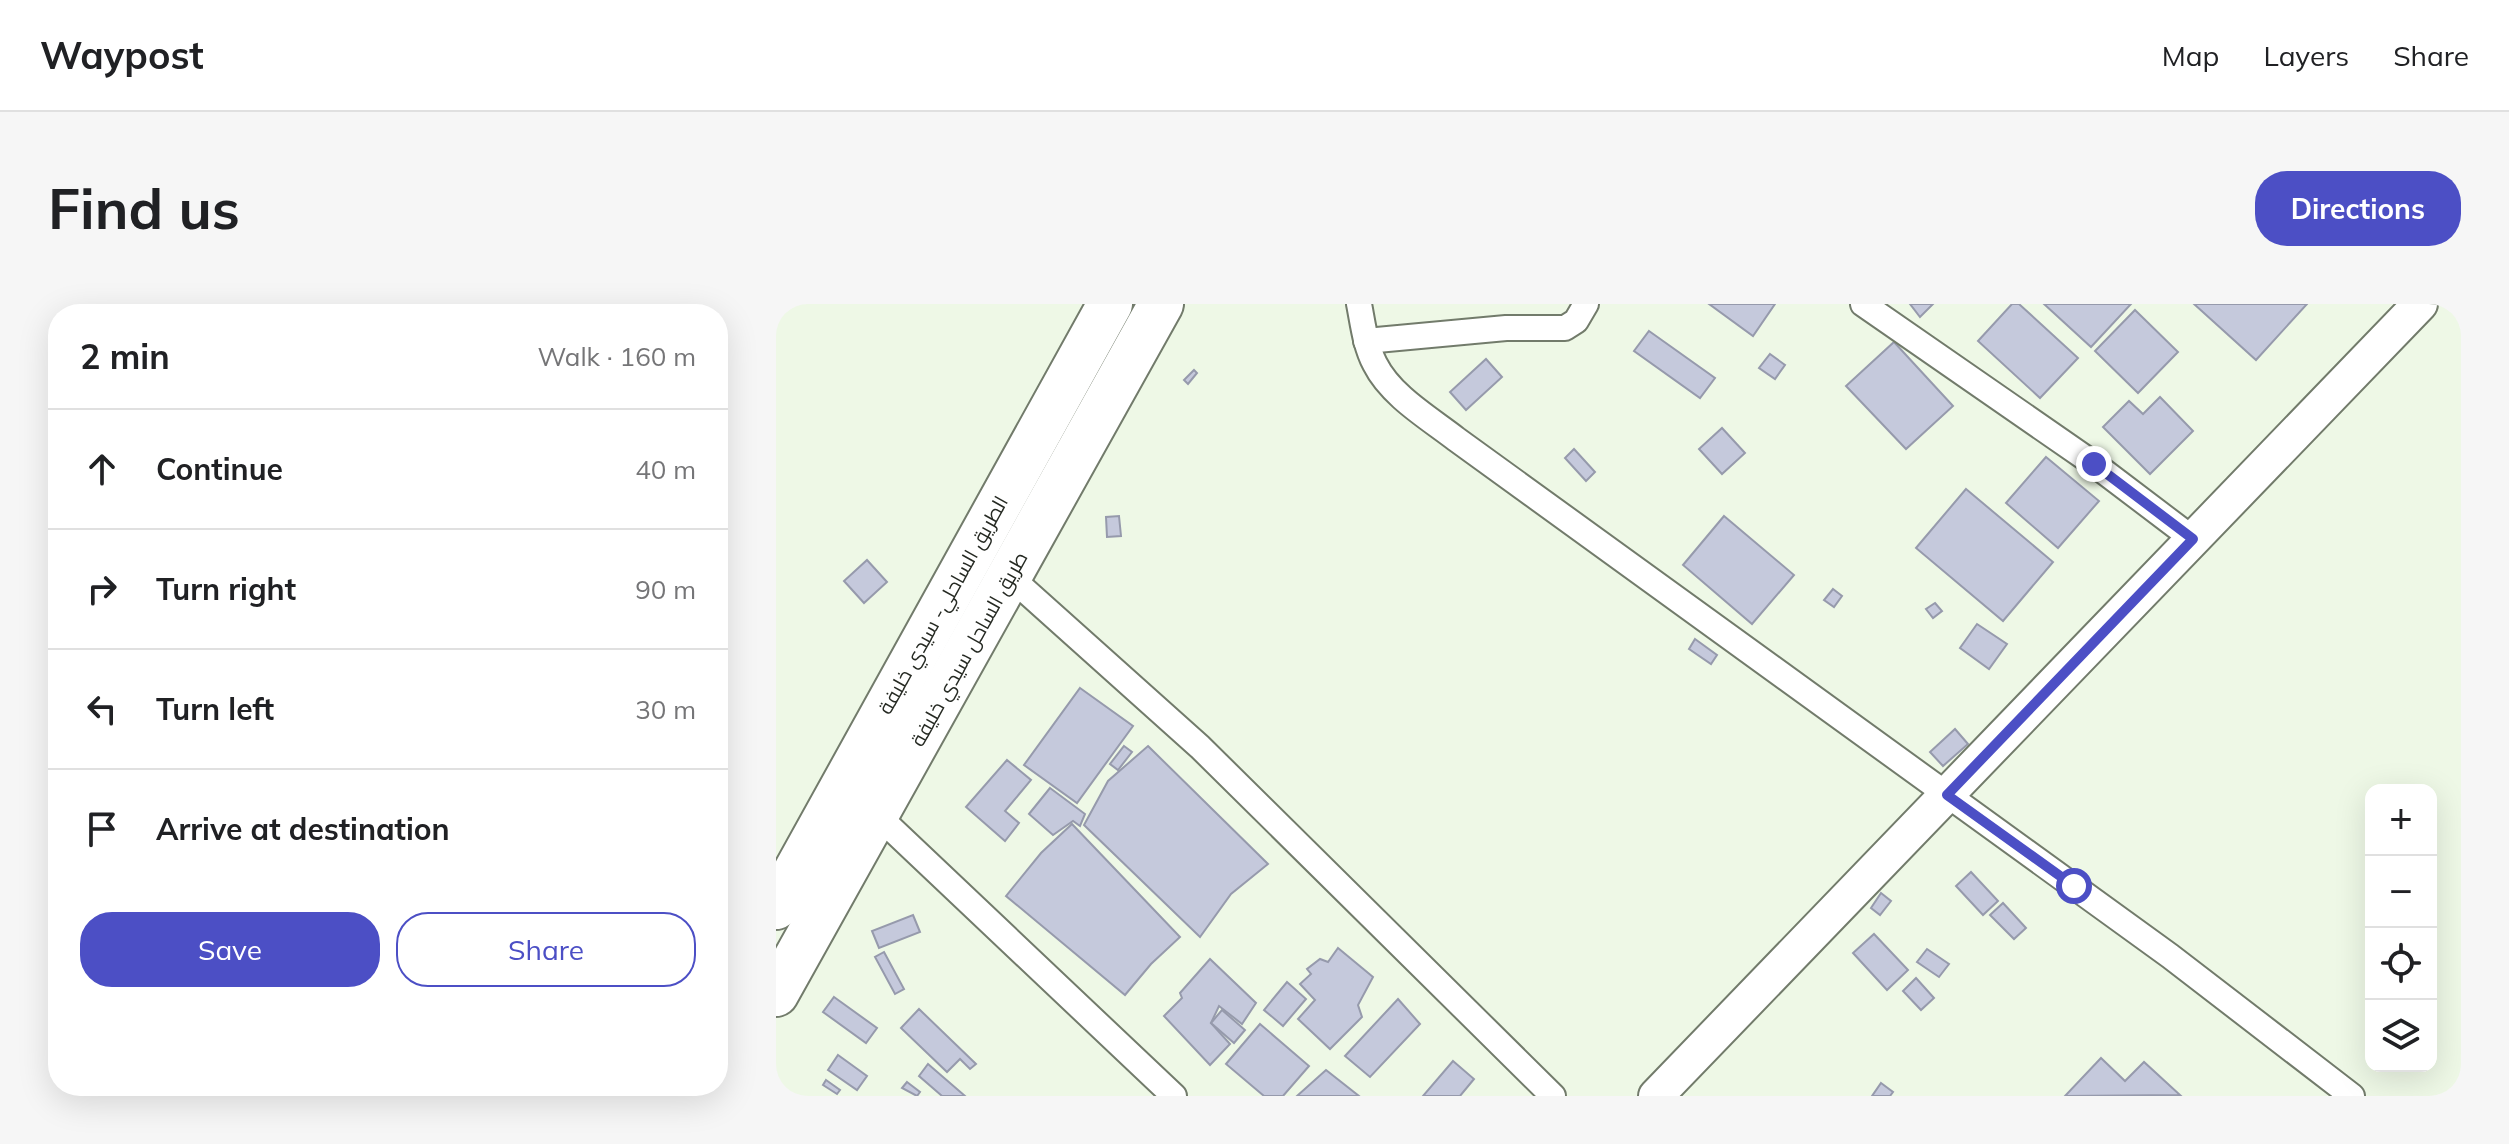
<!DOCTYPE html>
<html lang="en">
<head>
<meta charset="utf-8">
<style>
	:root { --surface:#fff; --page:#f6f6f6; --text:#202124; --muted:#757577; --line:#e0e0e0; --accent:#4c4fc5 }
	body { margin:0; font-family:Mulish,Cairo,sans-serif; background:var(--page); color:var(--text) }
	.controls { position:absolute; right:24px; bottom:24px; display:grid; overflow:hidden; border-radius:16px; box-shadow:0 8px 32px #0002 }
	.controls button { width:72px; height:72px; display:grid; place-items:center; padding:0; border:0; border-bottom:2px solid var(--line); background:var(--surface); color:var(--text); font:40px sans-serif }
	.stop { position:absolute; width:24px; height:24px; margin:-18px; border:6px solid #4c4fc5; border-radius:50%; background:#fff }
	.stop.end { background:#4c4fc5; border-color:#fff; box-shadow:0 2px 8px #0008 }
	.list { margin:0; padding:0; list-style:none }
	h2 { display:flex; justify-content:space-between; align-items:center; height:104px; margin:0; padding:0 32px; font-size:34px }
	h2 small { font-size:26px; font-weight:400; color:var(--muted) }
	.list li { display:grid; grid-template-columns:52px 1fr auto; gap:24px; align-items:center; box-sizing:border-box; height:120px; padding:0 32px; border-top:2px solid var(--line) }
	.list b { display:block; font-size:30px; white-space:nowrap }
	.list em { font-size:26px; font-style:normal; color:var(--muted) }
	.actions { display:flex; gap:16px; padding:24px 32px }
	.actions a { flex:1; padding:18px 0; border:2px solid var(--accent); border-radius:32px; text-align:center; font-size:28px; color:var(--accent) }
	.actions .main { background:var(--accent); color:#fff }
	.icon { flex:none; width:44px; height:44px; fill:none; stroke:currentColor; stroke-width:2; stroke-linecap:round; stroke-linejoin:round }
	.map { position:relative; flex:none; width:1685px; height:792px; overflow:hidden; border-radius:32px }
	header { display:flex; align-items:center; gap:48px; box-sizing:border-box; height:112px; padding:0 40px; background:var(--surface); border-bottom:2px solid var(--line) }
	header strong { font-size:38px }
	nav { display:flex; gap:44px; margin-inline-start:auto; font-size:28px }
	.intro { display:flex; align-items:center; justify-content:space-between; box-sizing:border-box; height:192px; padding:0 48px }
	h1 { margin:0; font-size:56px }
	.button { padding:20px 36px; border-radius:32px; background:var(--accent); color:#fff; font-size:28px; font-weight:700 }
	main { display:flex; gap:48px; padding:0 48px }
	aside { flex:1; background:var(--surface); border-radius:32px; box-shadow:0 8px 32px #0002 }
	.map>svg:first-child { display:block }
</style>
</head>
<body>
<header>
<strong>Waypost</strong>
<nav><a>Map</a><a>Layers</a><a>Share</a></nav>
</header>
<div class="intro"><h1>Find us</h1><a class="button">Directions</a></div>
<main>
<aside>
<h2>2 min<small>Walk · 160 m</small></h2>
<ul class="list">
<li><svg class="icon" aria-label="ahead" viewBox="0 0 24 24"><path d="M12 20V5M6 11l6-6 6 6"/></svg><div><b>Continue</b></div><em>40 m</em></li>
<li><svg class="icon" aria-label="right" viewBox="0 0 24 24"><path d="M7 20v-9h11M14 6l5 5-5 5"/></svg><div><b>Turn right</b></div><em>90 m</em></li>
<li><svg class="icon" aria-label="left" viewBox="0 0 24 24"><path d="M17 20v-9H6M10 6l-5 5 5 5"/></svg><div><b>Turn left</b></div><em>30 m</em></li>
<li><svg class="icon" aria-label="arrive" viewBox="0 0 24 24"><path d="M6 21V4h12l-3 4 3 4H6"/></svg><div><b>Arrive at destination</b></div></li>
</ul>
<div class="actions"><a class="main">Save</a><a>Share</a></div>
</aside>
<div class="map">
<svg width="1685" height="792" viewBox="0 0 1685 792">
	<rect width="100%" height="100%" fill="#eef8e6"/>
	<g fill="#c5c9dc" stroke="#969aac" stroke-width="2">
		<polygon points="933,0 999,0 977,32"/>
		<polygon points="1134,0 1157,0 1144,13"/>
		<polygon points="1236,0 1243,0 1302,54 1264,94 1202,37"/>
		<polygon points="1268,0 1355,0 1315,43"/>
		<polygon points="1418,0 1531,0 1480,56"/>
		<polygon points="1359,6 1402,48 1362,89 1319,47"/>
		<polygon points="873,27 939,74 924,94 858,47"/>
		<polygon points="1118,38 1177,102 1130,145 1070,82"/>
		<polygon points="994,50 1009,61 999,75 983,64"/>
		<polygon points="710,55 726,73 690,106 674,88"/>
		<polygon points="418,66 421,69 412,80 408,76"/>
		<polygon points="1384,93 1417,127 1374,170 1327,123 1353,97 1367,110"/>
		<polygon points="946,124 969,149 946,170 923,145"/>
		<polygon points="798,145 819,168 810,177 789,154"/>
		<polygon points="1270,153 1323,197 1282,244 1230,199"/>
		<polygon points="1190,185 1277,258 1227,317 1140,244"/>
		<polygon points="343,212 345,232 331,233 330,213"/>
		<polygon points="948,212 1018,271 976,320 907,261"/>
		<polygon points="91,256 111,278 88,299 68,277"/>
		<polygon points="1057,285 1066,292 1058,303 1048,296"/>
		<polygon points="1159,299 1166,307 1157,314 1150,305"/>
		<polygon points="1201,320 1231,340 1213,365 1184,344"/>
		<polygon points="919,335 941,351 935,360 913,345"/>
		<polygon points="304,384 357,422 301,499 248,461"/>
		<polygon points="1179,425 1192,440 1167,462 1154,448"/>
		<polygon points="348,442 356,448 342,466 334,460"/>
		<polygon points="372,442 492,560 455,590 424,633 308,521 332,477"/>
		<polygon points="231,456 255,476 229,507 243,519 229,537 190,503"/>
		<polygon points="274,484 309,510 304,522 297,517 277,531 253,510"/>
		<polygon points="296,520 404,633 375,660 349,691 230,592 265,549"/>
		<polygon points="1195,568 1222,597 1207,611 1180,582"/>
		<polygon points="1105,589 1115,597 1104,611 1095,604"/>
		<polygon points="1227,599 1250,624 1238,635 1214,611"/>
		<polygon points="137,611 144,628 103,644 96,627"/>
		<polygon points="1098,630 1132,666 1111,686 1077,649"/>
		<polygon points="562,644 597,673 582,701 586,713 554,745 522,715 539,696 524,680 535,670 531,665 544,655 552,658"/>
		<polygon points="1151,645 1173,660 1163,673 1141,658"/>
		<polygon points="108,648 128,685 119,690 99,653"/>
		<polygon points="434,655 480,699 466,720 443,702 435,719 454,740 434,761 388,712 406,694 404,689"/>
		<polygon points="1140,674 1158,694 1145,706 1127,687"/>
		<polygon points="511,678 530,695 507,722 488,706"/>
		<polygon points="58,693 101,724 90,739 47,708"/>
		<polygon points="622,695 644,720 594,773 569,752"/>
		<polygon points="143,705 200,760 194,765 184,755 171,768 125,724"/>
		<polygon points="446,706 469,726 458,739 435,719"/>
		<polygon points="484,720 533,762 507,792 488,792 450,760"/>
		<polygon points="62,751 91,772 81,786 52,766"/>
		<polygon points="1325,754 1349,777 1368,758 1404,791 1289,792"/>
		<polygon points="677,757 698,775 684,792 647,792"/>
		<polygon points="152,760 189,792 166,792 143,772"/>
		<polygon points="550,766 583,792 521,792"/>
		<polygon points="50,776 64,786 61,790 47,781"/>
		<polygon points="131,778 144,788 141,792 126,784"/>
		<polygon points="1105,779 1117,788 1114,792 1096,792"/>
	</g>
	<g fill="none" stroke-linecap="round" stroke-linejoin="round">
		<g stroke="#727b6b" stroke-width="28">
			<g id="street">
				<path d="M583,0c4,20 6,41 16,60 16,32 54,54 81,75l714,517 182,140"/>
				<polyline points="1087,0 1318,160 1417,235"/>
				<polyline points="590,37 730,24 789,24 800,17 810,0"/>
				<polyline points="233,272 424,443 777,792"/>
				<polyline points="100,510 398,792"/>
			</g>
		</g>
		<g stroke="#727b6b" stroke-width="38">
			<polyline id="secondary" points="880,792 1644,0"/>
		</g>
		<g stroke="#727b6b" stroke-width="48">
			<g id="highway">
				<polyline points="0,603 334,0"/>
				<polyline points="0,690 385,0"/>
			</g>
		</g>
		<use href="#street" stroke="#fff" stroke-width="24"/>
		<use href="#secondary" stroke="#fff" stroke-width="34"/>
		<use href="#highway" stroke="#fff" stroke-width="44"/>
	</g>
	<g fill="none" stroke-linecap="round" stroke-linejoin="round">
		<polyline stroke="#4c4fc5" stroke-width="10" points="1298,582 1171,491 1417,235 1318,160"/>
	</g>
	<g text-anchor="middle" stroke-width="8" stroke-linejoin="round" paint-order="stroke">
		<g font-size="20" fill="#262a23" stroke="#fff">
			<text transform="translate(167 301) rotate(-61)" y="7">الطريق الساحلي- سيدي خليفة</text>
			<text transform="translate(193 345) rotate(-61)" y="7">طريق الساحل سيدي خليفة</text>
		</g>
	</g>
</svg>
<div class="controls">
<button>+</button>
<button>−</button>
<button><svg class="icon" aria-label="locate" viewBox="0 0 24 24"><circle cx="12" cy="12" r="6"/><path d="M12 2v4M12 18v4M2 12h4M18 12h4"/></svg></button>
<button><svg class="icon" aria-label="layers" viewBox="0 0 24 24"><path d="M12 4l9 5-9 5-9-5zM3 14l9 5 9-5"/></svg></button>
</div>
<div class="stop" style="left:1298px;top:582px"></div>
<div class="stop end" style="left:1318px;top:160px"></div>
</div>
</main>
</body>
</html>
